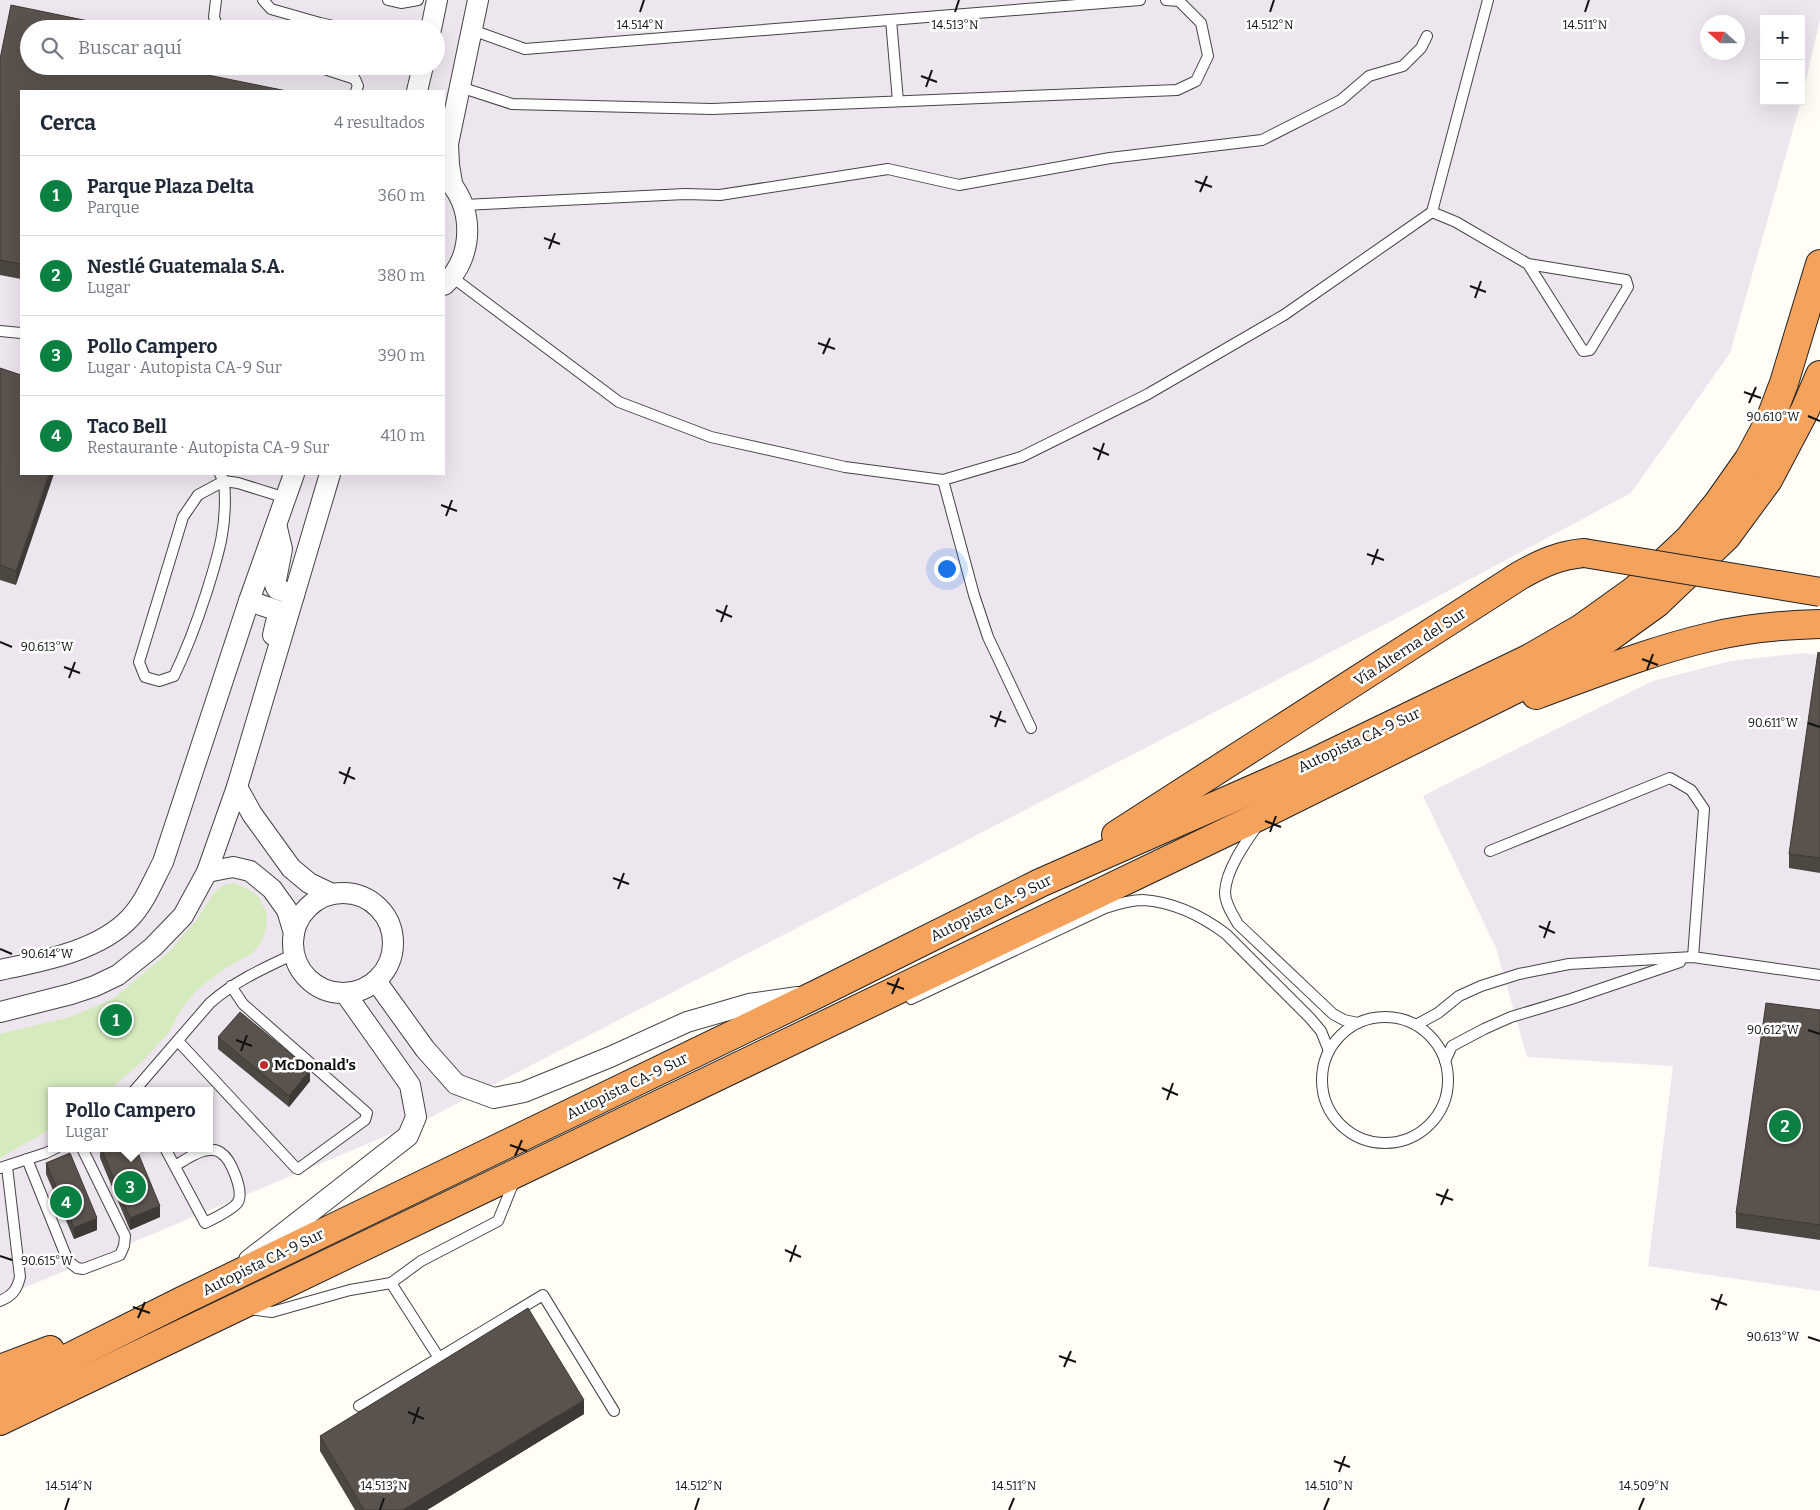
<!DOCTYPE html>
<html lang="es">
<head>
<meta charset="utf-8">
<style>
	:root { --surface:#fff; --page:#f2f2f3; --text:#1f2937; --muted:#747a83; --line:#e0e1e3; --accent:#0b8043 }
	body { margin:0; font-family:Bitter,serif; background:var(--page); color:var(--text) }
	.controls { position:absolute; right:15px; top:15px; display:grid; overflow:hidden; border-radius:0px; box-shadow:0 5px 20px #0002 }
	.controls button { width:45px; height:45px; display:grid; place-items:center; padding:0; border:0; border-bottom:1px solid var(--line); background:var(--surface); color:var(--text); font:25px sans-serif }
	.compass { position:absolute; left:1700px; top:15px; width:45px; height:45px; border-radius:50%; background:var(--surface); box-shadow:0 5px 20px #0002; rotate:291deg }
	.you { position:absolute; left:946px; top:568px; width:18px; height:18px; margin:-12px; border:4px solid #fff; border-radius:50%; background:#1a73e8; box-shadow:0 0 0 8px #1a73e833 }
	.badge { display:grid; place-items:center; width:32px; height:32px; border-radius:50%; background:var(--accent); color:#fff; font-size:16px; font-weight:700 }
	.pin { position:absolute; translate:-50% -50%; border:2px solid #fff; box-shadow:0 1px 5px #0006 }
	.popup { position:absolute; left:48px; top:1087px; width:165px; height:65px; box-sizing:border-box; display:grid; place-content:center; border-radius:0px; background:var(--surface); filter:drop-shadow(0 1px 4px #0005); font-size:16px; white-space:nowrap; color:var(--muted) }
	.popup b { font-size:19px; color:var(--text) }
	.popup::after { content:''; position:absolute; left:50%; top:100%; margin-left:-10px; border:10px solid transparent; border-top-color:var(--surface) }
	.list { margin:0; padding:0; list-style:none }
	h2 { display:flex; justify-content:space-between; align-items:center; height:65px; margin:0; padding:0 20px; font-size:21px }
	h2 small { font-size:16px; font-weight:400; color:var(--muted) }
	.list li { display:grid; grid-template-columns:32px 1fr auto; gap:15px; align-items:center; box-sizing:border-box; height:80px; padding:0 20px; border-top:1px solid var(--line) }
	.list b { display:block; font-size:19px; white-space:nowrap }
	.list p { margin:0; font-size:16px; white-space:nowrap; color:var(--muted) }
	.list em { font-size:16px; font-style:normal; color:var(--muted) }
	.icon { flex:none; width:28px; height:28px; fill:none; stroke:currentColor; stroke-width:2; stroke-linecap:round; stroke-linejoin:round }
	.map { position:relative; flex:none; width:1820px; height:1510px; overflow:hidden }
	.search { position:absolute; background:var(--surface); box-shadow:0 5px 20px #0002; left:20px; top:20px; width:425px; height:55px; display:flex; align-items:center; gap:12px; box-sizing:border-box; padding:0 18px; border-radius:28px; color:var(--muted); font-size:19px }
	.panel { position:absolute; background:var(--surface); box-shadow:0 5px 20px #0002; left:20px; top:90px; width:425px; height:385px; border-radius:0px }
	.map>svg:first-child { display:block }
</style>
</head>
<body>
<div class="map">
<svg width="1820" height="1510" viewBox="0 0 1820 1510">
	<rect width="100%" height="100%" fill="#fffdf5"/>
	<g fill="#eee6ef" fill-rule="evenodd">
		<path d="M0,0h1820v19l-18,79 -72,255 -99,140 -211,113 -991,512 -429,180zM1764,19h37v82h-37zM1708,22h30v30h-30zM29,29h407v37h-407zM21,91h423v383h-423zM51,1091h158v57h-158z"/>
		<polygon points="1803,653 1820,655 1820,1291 1648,1266 1673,1066 1527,1057 1496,948 1423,796 1653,681 1731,661"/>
	</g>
	<polygon fill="#d5ebbd" points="234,883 248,889 258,896 266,911 267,920 265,933 260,944 253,953 224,969 197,990 182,1008 169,1032 142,1062 108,1091 51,1091 51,1129 0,1158 0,1034 70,1017 113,999 170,951 198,918 213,894 222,886"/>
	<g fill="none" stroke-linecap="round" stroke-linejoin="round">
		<g stroke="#444" stroke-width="12">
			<g id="lane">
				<polyline points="216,0 214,17 218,29"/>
				<polyline points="263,0 271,9 320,23 347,29"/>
				<polyline points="388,0 401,3 418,0"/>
				<polyline points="891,20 898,101"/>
				<polyline points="472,30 525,49 1140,0"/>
				<polyline points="315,66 355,79 358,86 356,91"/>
				<polyline points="460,87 512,104 712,109 1177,90 1196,81 1208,56 1201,23 1179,1 1166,0"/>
				<polyline points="464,205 685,194 720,195 888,169 959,185 1110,158 1262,140 1341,100 1369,76 1403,66 1421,48 1427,36"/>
				<polyline points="1432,212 1488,0"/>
				<polyline points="452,277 619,402 711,437 845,467 943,480 1021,457 1148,394 1284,315 1432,212 1456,222 1528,264 1626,280 1628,287 1590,350 1583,351 1528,264"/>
				<polyline points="0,331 21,333"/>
				<path d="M220,474l4,7 -26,14 -15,22 -44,145 6,15 14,4 15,-5c13,-27 23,-54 32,-82 13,-41 22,-69 18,-113l14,2 48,15"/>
				<polyline points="943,480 974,595 988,637 1031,728"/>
				<path d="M1257,826c-12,17 -31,44 -32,66 0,12 8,23 13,32l95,90 11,6 14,3"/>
				<polyline points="1490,851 1670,778 1691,790 1704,809 1693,957"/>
				<path d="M911,999l194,-91c12,-4 25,-8 38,-8 30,2 59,16 83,34l84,84 11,13 8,20"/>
				<circle cx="1385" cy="1080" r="63"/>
				<polyline points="1416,1025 1438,1013 1459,996 1481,986 1519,974 1569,964 1693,957 1820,975"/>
				<polyline points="178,1041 296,1168 298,1169 365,1120 367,1113 243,1004 231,986"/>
				<polyline points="1445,1061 1452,1046 1484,1029 1511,1017 1571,999 1680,962"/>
				<path d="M134,1091l76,-88c25,-22 54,-35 84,-49"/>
				<path d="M165,1148l40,75c8,-4 29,-14 33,-21 6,-11 -7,-43 -17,-49 -2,-2 -8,-4 -11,-3 -12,0 -25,10 -35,16"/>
				<polyline points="27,1159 68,1261 77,1268 83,1269 120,1255 124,1246 125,1236 82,1148"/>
				<polyline points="0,1168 46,1153 56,1148"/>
				<polyline points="391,1283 439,1358"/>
				<path d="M0,1301c12,-5 17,-11 20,-24l-13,-110"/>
				<polyline points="249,1309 272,1312 350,1290 391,1283 421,1261 498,1221 515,1179"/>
				<polyline points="359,1406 543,1295 614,1411"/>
			</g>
		</g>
		<g stroke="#444" stroke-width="22">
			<g id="street">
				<polyline points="431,29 437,0"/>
				<polyline points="417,91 423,66"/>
				<path d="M444,176c31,29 31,80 0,109"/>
				<polyline points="452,183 449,165 448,144 478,0"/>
				<polyline points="277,528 282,549 275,585 277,589 294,595"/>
				<polyline points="249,601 276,610 277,618 273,635"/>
				<polyline points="237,787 252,814 291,868 309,883 332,894"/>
				<polyline points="207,872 233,867 250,871 272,889 287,910 294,933"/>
				<circle cx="343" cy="943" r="50"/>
				<path d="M0,970c42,-9 99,-19 130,-52 15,-16 23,-37 33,-56l86,-261 45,-127"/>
				<polyline points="376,981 425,1049 456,1084 494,1098 524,1092 610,1057 687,1022 749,1004 798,997"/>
				<polyline points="0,1012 71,994 95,986 118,975 153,947 183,916 207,872 237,787 330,474"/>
				<polyline points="249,1260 408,1136 416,1117 410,1085 345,993"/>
			</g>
		</g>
		<g stroke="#222" stroke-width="30">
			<g id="highway">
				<path d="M1536,695c57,-21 114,-44 174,-58 36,-9 73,-12 110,-13"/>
				<path d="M1116,835l403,-259c21,-12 40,-21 65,-23"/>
				<polyline points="0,1369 50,1350"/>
				<polyline points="0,1392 184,1300 817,994 1040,883 1310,764 1530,658 1582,628 1635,590 1689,539 1718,503 1749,459 1770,420 1784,383 1820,264"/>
				<polyline points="0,1421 1268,812 1542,676 1607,639 1657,603 1726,537 1768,480 1805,410 1820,375"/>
			</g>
		</g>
		<use href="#lane" stroke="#fff" stroke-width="10"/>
		<use href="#street" stroke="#fff" stroke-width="20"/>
		<use href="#highway" stroke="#f5a25d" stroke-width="28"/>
		<g stroke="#222" stroke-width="30" stroke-linecap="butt">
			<polyline id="highway-bridge" points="1584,553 1820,592"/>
		</g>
		<use href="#highway-bridge" stroke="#f5a25d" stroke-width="28"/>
	</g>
	<g fill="#4d4742">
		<polygon points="0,59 21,91 21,279 0,275"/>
		<polygon points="0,368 21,375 16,585 0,580"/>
		<polygon points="1820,653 1820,873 1789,868 1789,854"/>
		<polygon points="1820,1010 1820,1240 1736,1228 1736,1213"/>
		<polygon points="218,1037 310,1081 289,1107 218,1049"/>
		<polygon points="100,1148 136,1148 160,1217 130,1230 100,1158"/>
		<polygon points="46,1163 97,1230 74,1239 46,1174"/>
		<polygon points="584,1414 427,1510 355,1510 320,1451 320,1436"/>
	</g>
	<g fill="#3f3936">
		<polygon points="49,474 54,474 16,585 16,571"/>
		<polygon points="310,1070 310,1081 289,1107 289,1096"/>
		<polygon points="160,1206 160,1217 130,1230 130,1218"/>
		<polygon points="97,1218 97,1230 74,1239 74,1228"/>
		<polygon points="584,1400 584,1414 427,1510 403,1510"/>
	</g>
	<g fill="#5a524d" stroke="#3f3936">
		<polygon points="11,5 127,29 29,29 29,66 163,66 287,91 21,91 21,264 0,260 0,59"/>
		<polygon points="0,368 21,375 21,474 49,474 16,571 0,565"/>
		<polygon points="1818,652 1820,653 1820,858 1789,854"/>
		<polygon points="1766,1003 1820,1010 1820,1225 1736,1213"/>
		<polygon points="240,1012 310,1070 289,1096 218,1037"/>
		<polygon points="101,1148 136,1148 160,1206 130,1218"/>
		<polygon points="70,1153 97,1218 74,1228 46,1163"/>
		<polygon points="528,1308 584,1400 403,1510 364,1510 320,1436"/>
	</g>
	<path fill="none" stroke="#111" stroke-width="2" d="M640,12l4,-12M955,12l4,-12M1270,12l4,-12M1585,12l4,-12M921,76l16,6M926,87l6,-17M1195,181l17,6M1200,192l7,-16M544,238l16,6M549,249l6,-16M1470,286l16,6M1475,298l6,-17M818,343l17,6M823,354l7,-16M1744,392l17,6M1749,403l7,-16M1808,416l12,5M1093,448l16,7M1098,460l6,-17M441,505l16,6M446,516l6,-16M1367,554l17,6M1372,565l6,-16M716,610l16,7M721,622l6,-17M0,642l12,5M1642,659l16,6M64,667l16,6M1647,670l6,-16M69,678l6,-16M990,716l16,6M1808,723l12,4M995,727l6,-16M339,772l16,7M344,784l6,-17M1265,821l16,6M1270,832l6,-16M613,878l16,6M618,889l6,-16M1539,926l16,7M1544,938l6,-17M0,949l12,5M887,983l17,6M892,994l7,-16M1808,1030l12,4M236,1040l16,6M241,1051l6,-16M1162,1088l16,7M1167,1100l6,-17M510,1145l17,6M515,1156l7,-16M1436,1194l17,6M1441,1205l7,-16M785,1250l16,7M0,1256l12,4M790,1262l6,-17M1711,1299l16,6M133,1307l17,6M1716,1310l6,-16M138,1318l7,-16M1808,1337l12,4M1059,1356l17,6M1064,1367l7,-16M408,1412l16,7M413,1424l6,-17M1334,1461l16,6M1339,1472l6,-16M65,1510l4,-12M380,1510l4,-12M695,1510l4,-12M1009,1510l5,-12M1324,1510l5,-12M1639,1510l5,-12"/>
	<circle fill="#c4262e" stroke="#fff" stroke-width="2" cx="264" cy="1065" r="5"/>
	<g text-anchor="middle" stroke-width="5" stroke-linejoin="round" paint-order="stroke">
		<g font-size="15" fill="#111" stroke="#fff">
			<text transform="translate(1410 647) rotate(-33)" y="5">Vía Alterna del Sur</text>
			<text transform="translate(1359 740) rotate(-25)" y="5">Autopista CA-9 Sur</text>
			<text transform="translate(991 908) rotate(-26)" y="5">Autopista CA-9 Sur</text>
			<text transform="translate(627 1086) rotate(-26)" y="5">Autopista CA-9 Sur</text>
			<text transform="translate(263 1262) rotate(-26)" y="5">Autopista CA-9 Sur</text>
		</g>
		<g font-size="15" font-weight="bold" fill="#111" stroke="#fff" text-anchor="start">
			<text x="274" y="1070">McDonald's</text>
		</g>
	</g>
	<g font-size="12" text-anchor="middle" fill="#111" stroke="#fff" stroke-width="5" stroke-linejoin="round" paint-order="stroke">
		<text x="640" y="29">14.514°N</text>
		<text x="955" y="29">14.513°N</text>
		<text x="1270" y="29">14.512°N</text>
		<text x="1585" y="29">14.511°N</text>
		<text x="1773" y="421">90.610°W</text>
		<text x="47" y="651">90.613°W</text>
		<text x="1773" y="727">90.611°W</text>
		<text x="47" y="958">90.614°W</text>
		<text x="1773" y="1034">90.612°W</text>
		<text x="47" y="1265">90.615°W</text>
		<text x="1773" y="1341">90.613°W</text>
		<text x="69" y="1490">14.514°N</text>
		<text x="384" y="1490">14.513°N</text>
		<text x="699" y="1490">14.512°N</text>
		<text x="1014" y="1490">14.511°N</text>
		<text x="1329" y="1490">14.510°N</text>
		<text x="1644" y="1490">14.509°N</text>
	</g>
</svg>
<div class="controls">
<button>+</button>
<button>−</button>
</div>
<svg class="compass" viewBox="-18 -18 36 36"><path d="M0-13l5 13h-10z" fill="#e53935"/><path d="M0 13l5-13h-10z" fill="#747a83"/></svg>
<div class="you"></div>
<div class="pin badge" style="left:116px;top:1020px">1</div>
<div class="pin badge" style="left:1785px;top:1126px">2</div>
<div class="pin badge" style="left:130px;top:1187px">3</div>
<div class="popup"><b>Pollo Campero</b>Lugar</div>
<div class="pin badge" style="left:66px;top:1202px">4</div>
<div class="search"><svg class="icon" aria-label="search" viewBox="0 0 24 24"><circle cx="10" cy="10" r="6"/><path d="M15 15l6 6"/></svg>Buscar aquí</div>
<section class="panel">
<h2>Cerca<small>4 resultados</small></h2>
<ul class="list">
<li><span class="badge">1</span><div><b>Parque Plaza Delta</b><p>Parque</p></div><em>360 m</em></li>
<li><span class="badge">2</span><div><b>Nestlé Guatemala S.A.</b><p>Lugar</p></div><em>380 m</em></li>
<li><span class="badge">3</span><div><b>Pollo Campero</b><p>Lugar · Autopista CA-9 Sur</p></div><em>390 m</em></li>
<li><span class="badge">4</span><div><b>Taco Bell</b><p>Restaurante · Autopista CA-9 Sur</p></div><em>410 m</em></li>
</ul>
</section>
</div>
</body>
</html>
